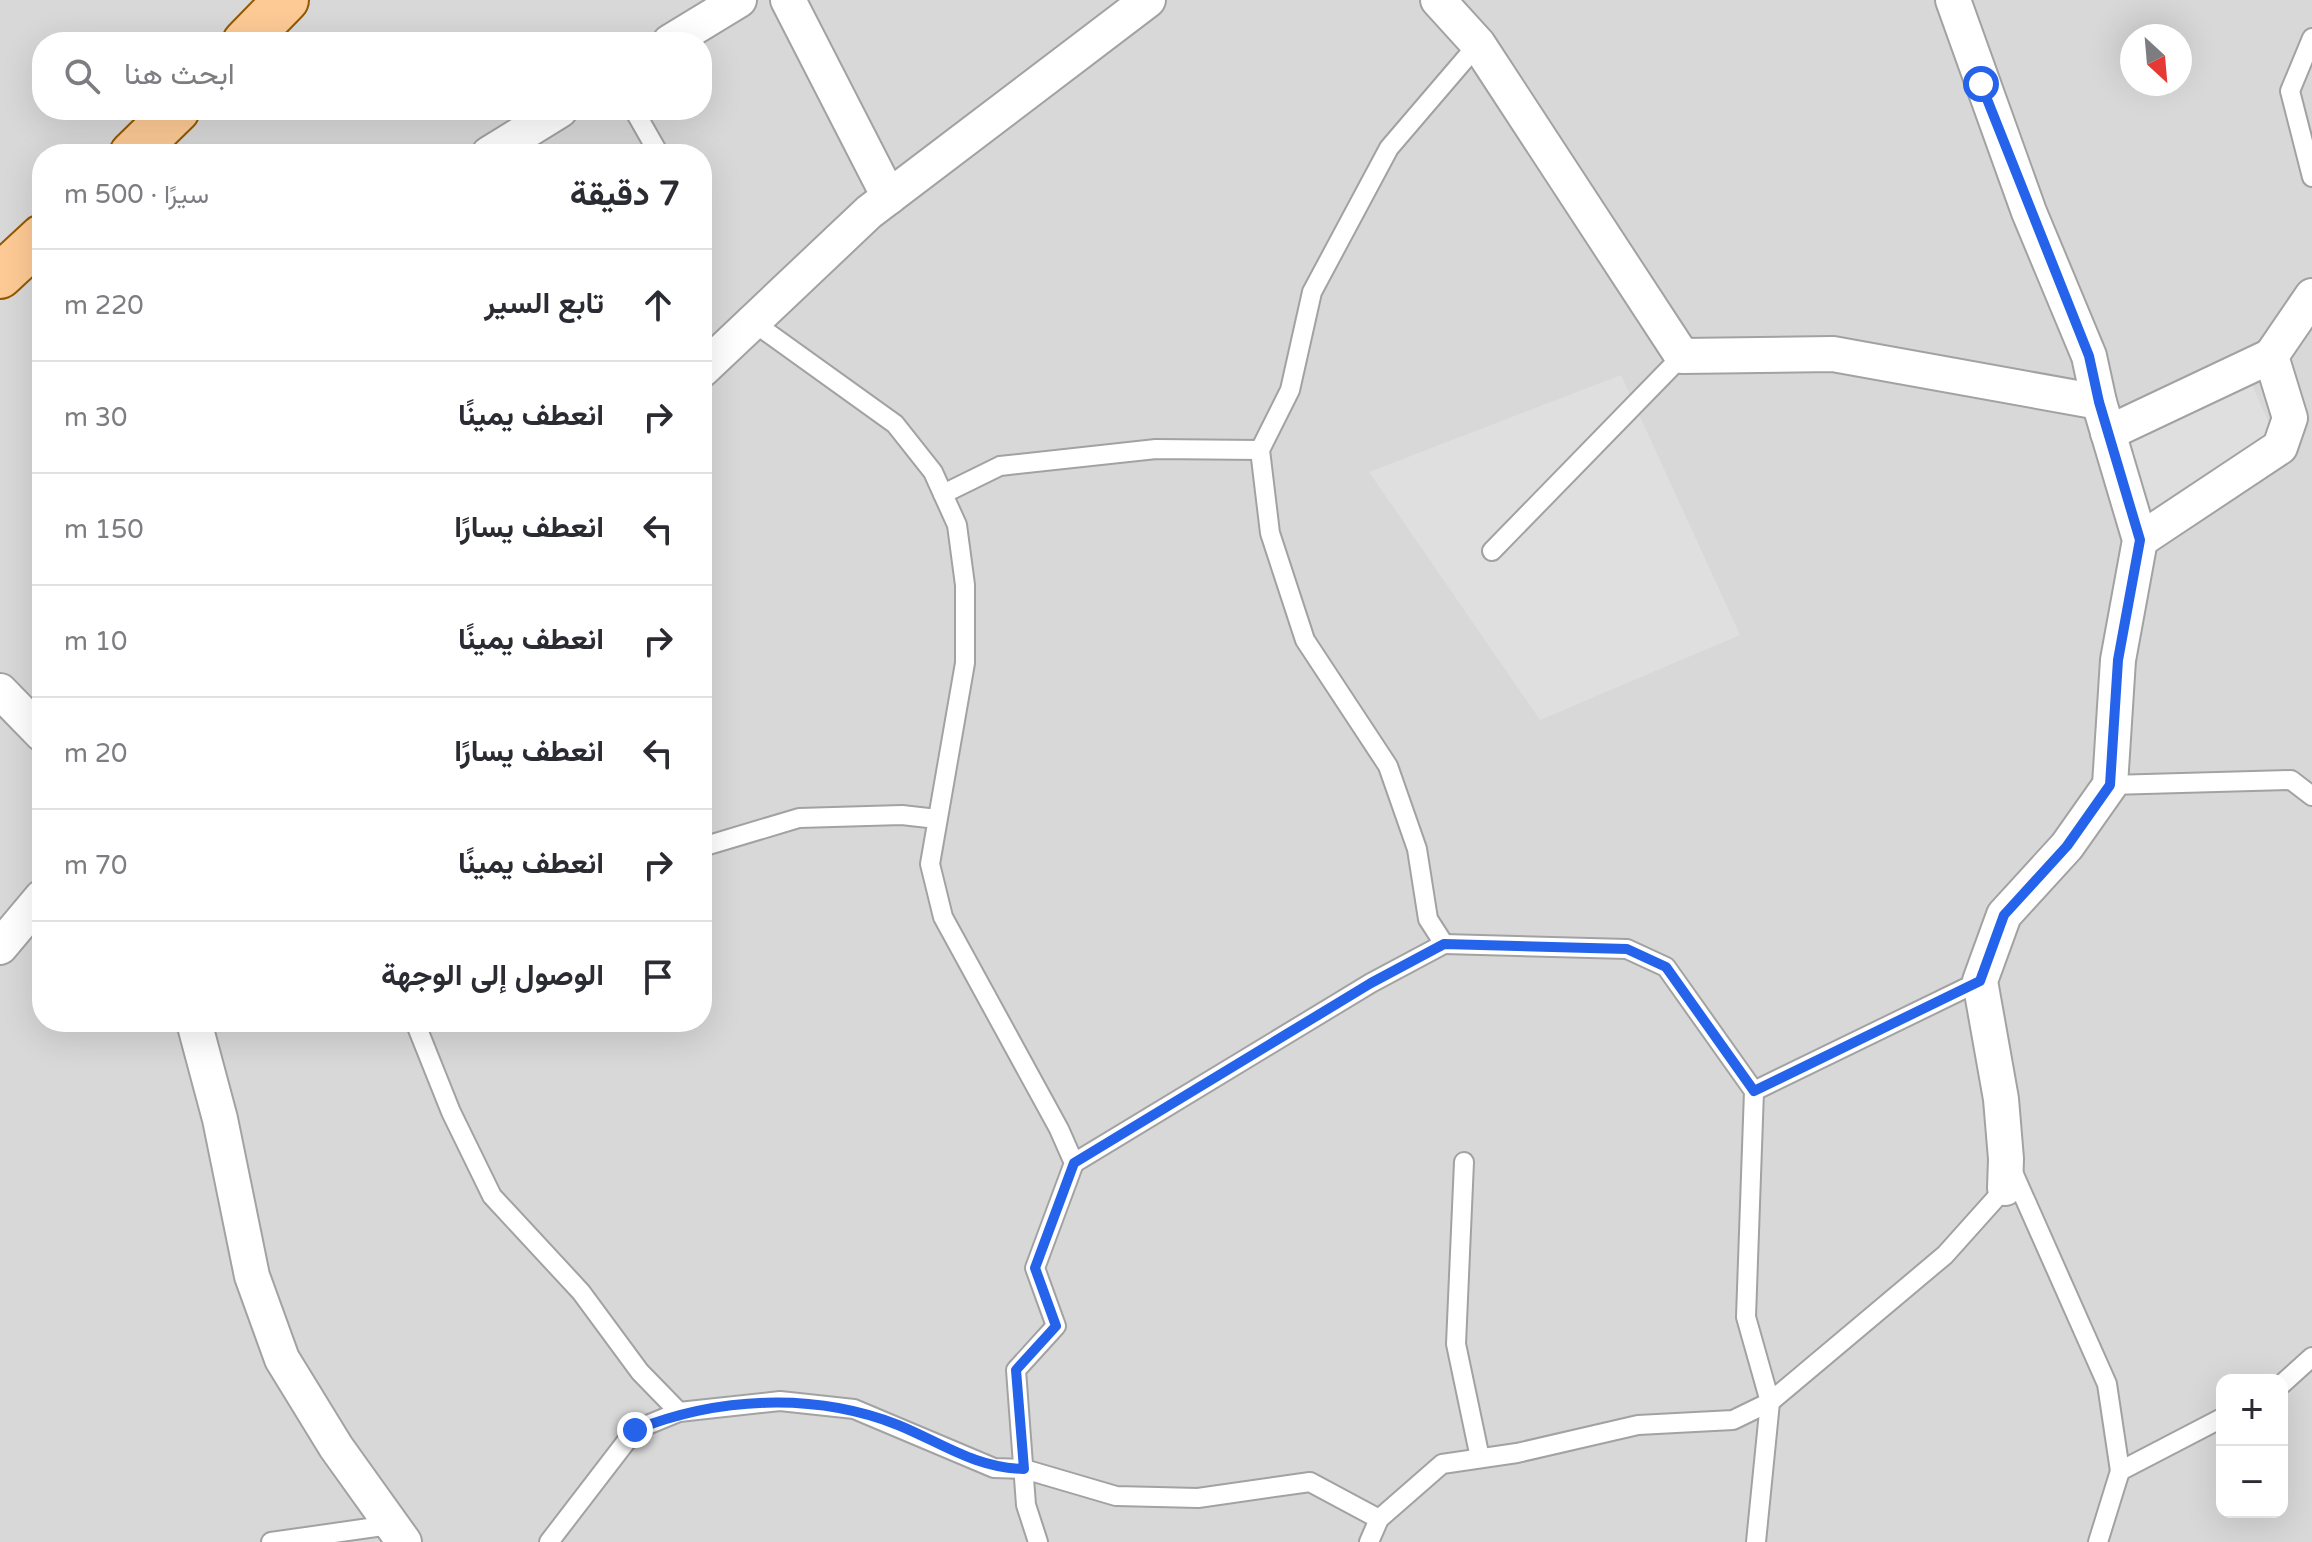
<!DOCTYPE html>
<html lang="ar">
<head>
<meta charset="utf-8">
<style>
	:root { --surface:#fff; --page:#f2f2f3; --text:#2b2b33; --muted:#7c7c81; --line:#e1e1e2 }
	body { margin:0; font-family:"Varela Round",Vazirmatn,sans-serif; background:var(--page); color:var(--text); direction:rtl }
	.controls { position:absolute; right:24px; bottom:24px; display:grid; overflow:hidden; border-radius:16px; box-shadow:0 8px 32px #0002 }
	.controls button { width:72px; height:72px; display:grid; place-items:center; padding:0; border:0; border-bottom:2px solid var(--line); background:var(--surface); color:var(--text); font:40px sans-serif }
	.compass { position:absolute; left:2120px; top:24px; width:72px; height:72px; border-radius:50%; background:var(--surface); box-shadow:0 8px 32px #0002; rotate:154deg }
	.stop { position:absolute; width:24px; height:24px; margin:-18px; border:6px solid #2563eb; border-radius:50%; background:#fff }
	.stop.end { background:#2563eb; border-color:#fff; box-shadow:0 2px 8px #0008 }
	.list { margin:0; padding:0; list-style:none }
	h2 { display:flex; justify-content:space-between; align-items:center; height:104px; margin:0; padding:0 32px; font-size:34px }
	h2 small { font-size:26px; font-weight:400; color:var(--muted) }
	.list li { display:grid; grid-template-columns:52px 1fr auto; gap:24px; align-items:center; box-sizing:border-box; height:112px; padding:0 32px; border-top:2px solid var(--line) }
	.list b { display:block; font-size:30px; white-space:nowrap }
	.list em { font-size:26px; font-style:normal; color:var(--muted) }
	.icon { flex:none; width:44px; height:44px; fill:none; stroke:currentColor; stroke-width:2; stroke-linecap:round; stroke-linejoin:round }
	.map { position:relative; flex:none; width:2312px; height:1542px; overflow:hidden; direction:ltr }
	.search { position:absolute; background:var(--surface); box-shadow:0 8px 32px #0002; left:32px; top:32px; width:680px; height:88px; display:flex; align-items:center; gap:20px; box-sizing:border-box; padding:0 28px; border-radius:32px; color:var(--muted); font-size:30px }
	.panel { position:absolute; background:var(--surface); box-shadow:0 8px 32px #0002; left:32px; top:144px; width:680px; height:888px; border-radius:32px; direction:rtl }
	.map>svg:first-child { display:block }
</style>
</head>
<body>
<div class="map">
<svg width="2312" height="1542" viewBox="0 0 2312 1542">
	<rect width="100%" height="100%" fill="#ede8e0"/>
	<path fill="#d9d8d8" fill-rule="evenodd" d="M0,0h2312v1542h-2312zM2132,36h48v48h-48zM42,42h660v68h-660zM42,154h660v868h-660zM2222,1380h60v132h-60z"/>
	<g fill="#dfdfdf">
		<polygon points="1621,375 1740,635 1540,720 1369,472"/>
		<polygon points="2250,380 2275,437 2155,519 2128,441"/>
	</g>
	<g fill="none" stroke-linecap="round" stroke-linejoin="round">
		<g stroke="#a2a2a2" stroke-width="22">
			<g id="service">
				<polyline points="2312,38 2290,91 2312,177"/>
				<polyline points="634,110 659,154"/>
				<polyline points="753,322 895,424 933,472 957,525 965,585 965,663 930,864 943,917 1059,1129 1074,1163 1035,1268 1056,1326 1016,1370 1026,1505 1038,1542"/>
				<polyline points="943,494 1000,466 1156,449 1260,450"/>
				<polyline points="1492,551 1682,356"/>
				<polyline points="2110,785 2291,780 2312,796"/>
				<polyline points="702,847 799,818 902,815 937,819"/>
				<polyline points="1444,944 1627,949 1666,967 1754,1091 1746,1317 1770,1402 1756,1542"/>
				<polyline points="415,1022 451,1112 492,1196 581,1292 640,1372 679,1412"/>
				<polyline points="1754,1091 1980,981"/>
				<polyline points="1464,1162 1456,1344 1480,1458"/>
				<polyline points="1074,1163 1371,983 1444,944 1428,919 1417,849 1388,766 1305,640 1270,533 1260,450 1290,390 1312,292 1389,148 1478,44"/>
				<polyline points="2012,1170 2107,1384 2120,1471 2222,1418"/>
				<polyline points="2282,1384 2312,1357"/>
				<polyline points="271,1542 390,1525"/>
				<polyline points="549,1542 635,1430 679,1412 780,1401 854,1409 994,1468 1024,1469 1116,1496 1198,1498 1310,1482 1379,1519"/>
				<polyline points="1369,1542 1379,1519 1442,1464 1517,1453 1638,1425 1733,1420 1770,1402 1945,1255 2005,1188"/>
				<polyline points="2098,1542 2120,1471"/>
			</g>
		</g>
		<g stroke="#a2a2a2" stroke-width="38">
			<g id="minor">
				<polyline points="788,0 889,197"/>
				<polyline points="1438,0 1478,44 1682,356 1833,354 2099,402"/>
				<polyline points="1953,0 2029,212 2089,356 2099,402 2140,540 2118,660 2110,785 2067,846 2004,915 1980,981 2001,1099 2006,1159 2005,1188"/>
				<polyline points="670,42 739,0"/>
				<polyline points="489,154 560,110"/>
				<polyline points="702,370 869,212 1148,0"/>
				<polyline points="2108,433 2271,356"/>
				<polyline points="2140,540 2280,447 2290,418 2271,356 2312,296"/>
				<polyline points="0,691 42,734"/>
				<polyline points="0,947 42,897"/>
				<polyline points="194,1022 220,1119 252,1276 282,1359 336,1447 404,1542"/>
			</g>
		</g>
		<g stroke="#925900" stroke-width="48">
			<g id="primary">
				<polyline points="245,42 286,0"/>
				<polyline points="132,154 177,110"/>
				<polyline points="0,276 42,237"/>
			</g>
		</g>
		<use href="#service" stroke="#fff" stroke-width="18"/>
		<use href="#minor" stroke="#fff" stroke-width="34"/>
		<use href="#primary" stroke="#fdca95" stroke-width="44"/>
	</g>
	<g fill="none" stroke-linecap="round" stroke-linejoin="round">
		<path stroke="#2563eb" stroke-width="10" d="M635,1430c83,-33 179,-38 263,-5 44,18 77,43 126,44l-8,-99 40,-44 -21,-58 39,-105 297,-180 73,-39 183,5 39,18 88,124 226,-110 24,-66 63,-69 43,-61 8,-125 22,-120 -41,-138 -10,-46 -108,-272"/>
	</g>
</svg>
<div class="controls">
<button>+</button>
<button>−</button>
</div>
<svg class="compass" viewBox="-18 -18 36 36"><path d="M0-13l5 13h-10z" fill="#e53935"/><path d="M0 13l5-13h-10z" fill="#7c7c81"/></svg>
<div class="stop" style="left:1981px;top:84px"></div>
<div class="stop end" style="left:635px;top:1430px"></div>
<div class="search"><svg class="icon" aria-label="search" viewBox="0 0 24 24"><circle cx="10" cy="10" r="6"/><path d="M15 15l6 6"/></svg>ابحث هنا</div>
<section class="panel">
<h2>7 دقيقة<small>سيرًا · 500 m</small></h2>
<ul class="list">
<li><svg class="icon" aria-label="ahead" viewBox="0 0 24 24"><path d="M12 20V5M6 11l6-6 6 6"/></svg><div><b>تابع السير</b></div><em>220 m</em></li>
<li><svg class="icon" aria-label="right" viewBox="0 0 24 24"><path d="M7 20v-9h11M14 6l5 5-5 5"/></svg><div><b>انعطف يمينًا</b></div><em>30 m</em></li>
<li><svg class="icon" aria-label="left" viewBox="0 0 24 24"><path d="M17 20v-9H6M10 6l-5 5 5 5"/></svg><div><b>انعطف يسارًا</b></div><em>150 m</em></li>
<li><svg class="icon" aria-label="right" viewBox="0 0 24 24"><path d="M7 20v-9h11M14 6l5 5-5 5"/></svg><div><b>انعطف يمينًا</b></div><em>10 m</em></li>
<li><svg class="icon" aria-label="left" viewBox="0 0 24 24"><path d="M17 20v-9H6M10 6l-5 5 5 5"/></svg><div><b>انعطف يسارًا</b></div><em>20 m</em></li>
<li><svg class="icon" aria-label="right" viewBox="0 0 24 24"><path d="M7 20v-9h11M14 6l5 5-5 5"/></svg><div><b>انعطف يمينًا</b></div><em>70 m</em></li>
<li><svg class="icon" aria-label="arrive" viewBox="0 0 24 24"><path d="M6 21V4h12l-3 4 3 4H6"/></svg><div><b>الوصول إلى الوجهة</b></div></li>
</ul>
</section>
</div>
</body>
</html>
